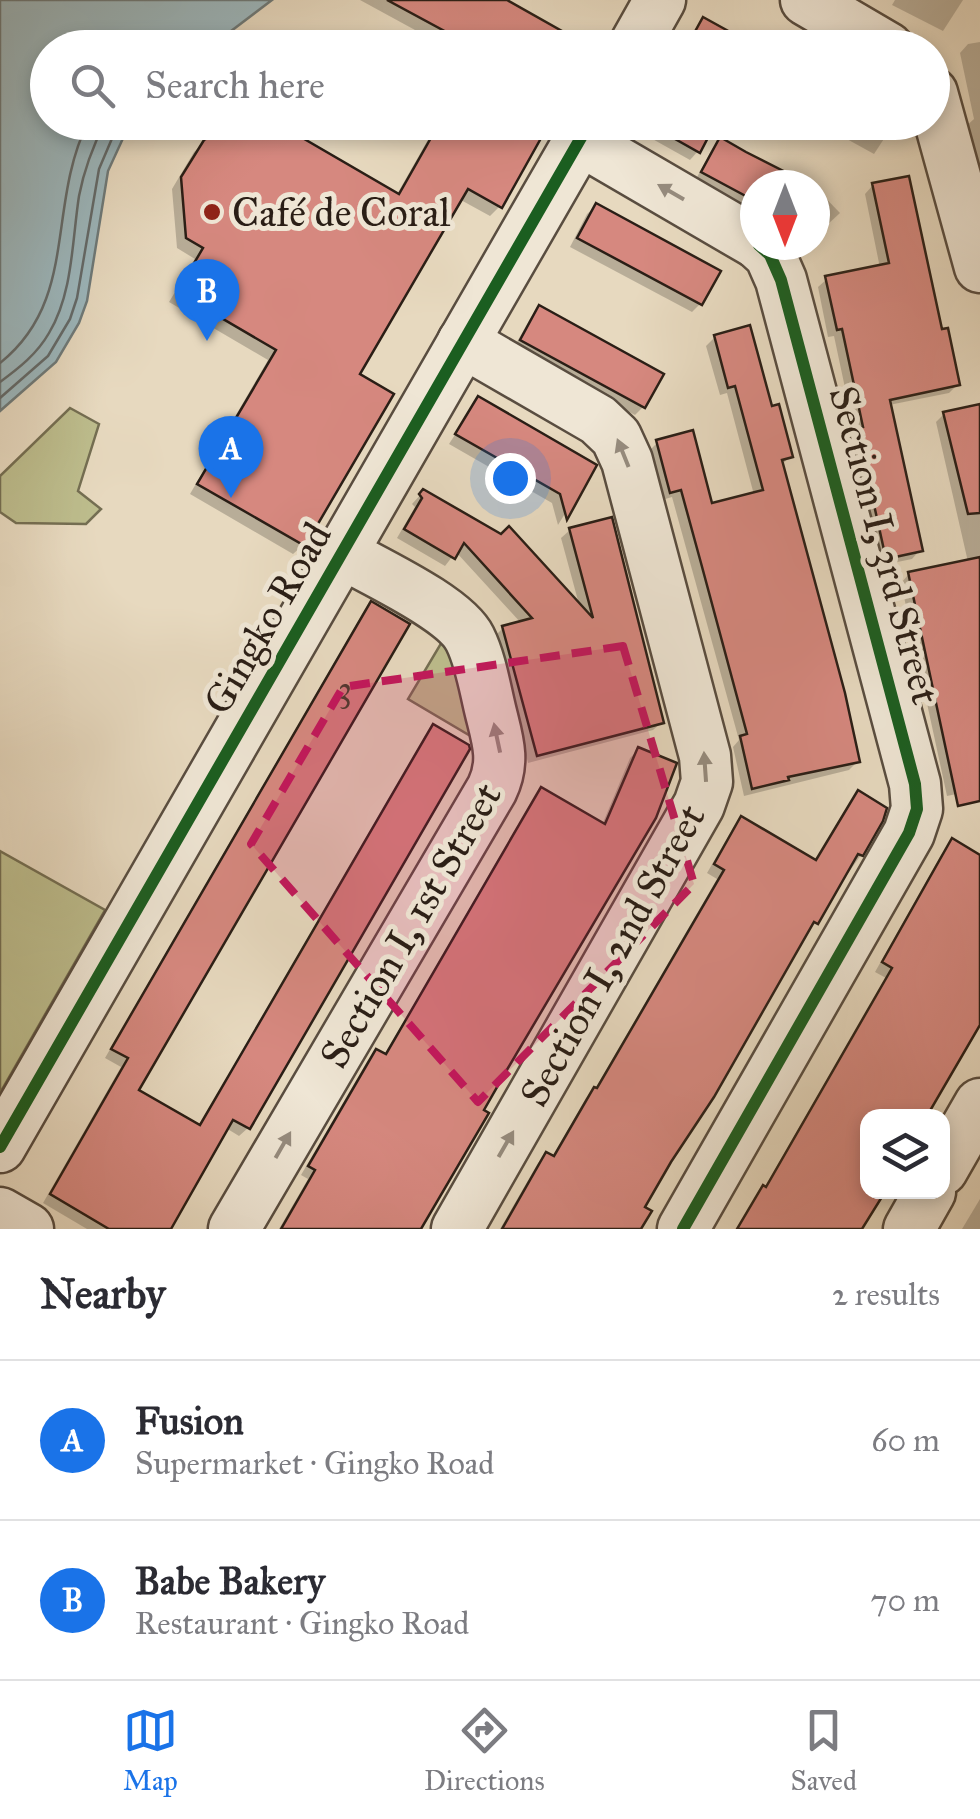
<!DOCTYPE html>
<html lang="en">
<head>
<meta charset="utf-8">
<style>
	:root { --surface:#fff; --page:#f2f2f3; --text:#2b2b33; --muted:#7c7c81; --line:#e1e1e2; --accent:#1a73e8 }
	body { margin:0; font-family:"IM FELL Great Primer",serif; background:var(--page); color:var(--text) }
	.controls { position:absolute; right:30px; bottom:30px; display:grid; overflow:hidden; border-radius:20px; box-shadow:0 5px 15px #0003 }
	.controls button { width:90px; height:90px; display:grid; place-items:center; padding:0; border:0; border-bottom:2px solid var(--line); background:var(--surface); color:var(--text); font:50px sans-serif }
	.compass { position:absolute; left:740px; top:170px; width:90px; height:90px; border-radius:50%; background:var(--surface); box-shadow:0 5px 15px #0003; rotate:180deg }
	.you { position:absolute; left:510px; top:478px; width:35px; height:35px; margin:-25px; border:8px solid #fff; border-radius:50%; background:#1a73e8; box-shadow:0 0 0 15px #1a73e833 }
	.badge { display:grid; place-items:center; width:65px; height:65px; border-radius:50%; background:var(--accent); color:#fff; font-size:32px; font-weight:700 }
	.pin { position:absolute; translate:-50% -82px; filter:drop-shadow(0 2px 5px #0008) }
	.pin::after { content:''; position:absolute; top:52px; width:35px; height:30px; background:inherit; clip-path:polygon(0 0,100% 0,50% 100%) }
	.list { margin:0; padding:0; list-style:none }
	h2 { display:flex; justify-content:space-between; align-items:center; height:130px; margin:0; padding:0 40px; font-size:42px }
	h2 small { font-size:32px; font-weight:400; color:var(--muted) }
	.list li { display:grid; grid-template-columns:65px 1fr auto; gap:30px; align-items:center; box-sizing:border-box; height:160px; padding:0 40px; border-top:2px solid var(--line) }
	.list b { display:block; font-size:38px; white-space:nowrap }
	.list p { margin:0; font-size:32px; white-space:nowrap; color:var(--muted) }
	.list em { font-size:32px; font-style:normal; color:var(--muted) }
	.icon { flex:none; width:55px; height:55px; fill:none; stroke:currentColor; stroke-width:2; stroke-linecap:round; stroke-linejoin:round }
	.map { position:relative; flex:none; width:980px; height:1229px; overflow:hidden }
	.search { position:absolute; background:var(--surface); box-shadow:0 5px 15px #0003; left:30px; right:30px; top:30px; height:110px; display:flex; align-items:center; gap:25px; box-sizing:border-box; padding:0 35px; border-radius:55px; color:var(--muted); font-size:38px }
	.sheet { height:450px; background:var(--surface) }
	nav { display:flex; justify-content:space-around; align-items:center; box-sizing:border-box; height:140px; border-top:2px solid var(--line); background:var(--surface); font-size:28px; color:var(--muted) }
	nav a { display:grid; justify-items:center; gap:5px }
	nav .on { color:var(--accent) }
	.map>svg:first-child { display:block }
</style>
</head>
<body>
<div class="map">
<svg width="980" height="1229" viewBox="0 0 980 1229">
	<rect width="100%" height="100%" fill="#e7d9bf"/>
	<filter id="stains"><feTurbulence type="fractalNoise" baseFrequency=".002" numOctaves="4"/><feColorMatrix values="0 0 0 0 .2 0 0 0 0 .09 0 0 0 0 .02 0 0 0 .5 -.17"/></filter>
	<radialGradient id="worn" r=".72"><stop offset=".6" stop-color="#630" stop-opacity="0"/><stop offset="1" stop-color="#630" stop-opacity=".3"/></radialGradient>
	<g fill="#bdbd8d" stroke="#746e52" stroke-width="2.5">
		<polygon points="70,408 99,424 78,491 101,509 86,524 16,523 0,512 0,476"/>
		<polygon points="446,635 479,741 408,699"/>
		<polygon points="0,851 105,910 0,1093"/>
	</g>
	<polygon fill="#9cb7bd" stroke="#6e7a7a" stroke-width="2.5" points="0,0 272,0 210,47 48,48 48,122 130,123 108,171 87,301 79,323 56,362 0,411"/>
	<g fill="#0003">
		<polygon points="360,0 502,0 587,48 448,48"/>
		<polygon points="895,0 963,0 943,31 892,5"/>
		<polygon points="980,42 980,177 964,128 974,119 960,53 968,44"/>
		<polygon points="438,122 548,122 500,206 490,216 459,199 356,375 303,545 293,554 190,494 268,360 169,302 195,259 177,248 172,189 194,152 205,142 396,196"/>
		<polygon points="645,122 713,122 698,151 690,160 640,132"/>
		<polygon points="816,122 895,122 874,154"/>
		<polygon points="720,140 801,182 806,177 814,185 755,185 755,198 744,208 695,181 712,149"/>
		<polygon points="873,185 940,332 958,384 949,393 889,405 920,550 912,559 878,566 850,439 855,435 834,336 828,337 818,287 827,279 880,268 865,194"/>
		<polygon points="815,187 840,213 815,236"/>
		<polygon points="596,206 700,304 692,312 570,247 587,214"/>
		<polygon points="539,308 643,407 635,415 513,349 531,317"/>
		<polygon points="715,337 770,409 790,456 781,466 857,762 849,770 744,796 733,747 739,740 672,497 662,500 649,451 658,442 711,506 754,495 727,393 720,395 706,346"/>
		<polygon points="478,399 594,466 558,525 552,503 449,444"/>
		<polygon points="944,414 980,417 980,789 947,796 901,583 909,574 968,562 936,422"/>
		<polygon points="423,492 580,608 561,538 570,530 662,722 653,730 528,763 495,636 503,628 521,623 456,552 445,566 397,538 415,507 412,504"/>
		<polygon points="372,605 136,1091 198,1127 425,736 433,727 248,1128 239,1136 226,1128 167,1229 87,1229 43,1203 121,1067 105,1058 363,613"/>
		<polygon points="638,750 506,1066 418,1229 279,1229 308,1179 301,1175 368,1060 377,1052 384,1056 533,799 541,790 602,825 630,758"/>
		<polygon points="858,793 861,855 807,931 642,1208 638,1229 500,1229 538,1163 546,1155 552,1158 586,1098 595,1089 717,879 707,873 733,828 741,820 814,862 850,802"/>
		<polygon points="949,846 980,959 980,1026 975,1029 925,1116 868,1116 868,1192 882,1192 858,1229 736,1229 764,1188 886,978 875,972 941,855"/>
		<polygon points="980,1199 980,1229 962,1229"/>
	</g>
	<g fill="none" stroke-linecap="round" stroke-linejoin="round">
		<g stroke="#636a6a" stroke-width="2.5">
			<path d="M0,363c79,-63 46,-156 88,-241"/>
			<path d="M0,382c19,-14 37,-28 49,-49 24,-40 23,-92 30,-137 5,-26 14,-50 26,-74"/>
			<polyline points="0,398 48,356 70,319 77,298 99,169 119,122"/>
		</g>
	</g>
	<g fill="#d6887f" stroke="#2a1e16" stroke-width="2.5">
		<polygon points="387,0 507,0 592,48 476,48"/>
		<polygon points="703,17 759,48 686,48"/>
		<polygon points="239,122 275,122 399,194 440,122 550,122 502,208 468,189 360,374 394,394 305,546 197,484 276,350 177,292 203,248 186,238 181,177 204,140"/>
		<polygon points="645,122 716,122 700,153"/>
		<polygon points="720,137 746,152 811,185 755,185 755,201 701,172"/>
		<polygon points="909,176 942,329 948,328 960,385 890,400 923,551 886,559 857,428 863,427 842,329 837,330 825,276 889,263 872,183"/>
		<polygon points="596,203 721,271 702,305 577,238"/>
		<polygon points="539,305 664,374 645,408 520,340"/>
		<polygon points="750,325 772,406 779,404 793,457 782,460 845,693 860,762 788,777 789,780 752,789 740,736 747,734 701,563 681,490 670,493 656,440 693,430 712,503 763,490 735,386 728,388 714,335"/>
		<polygon points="478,396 597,465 567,520 560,494 455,434"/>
		<polygon points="980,404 980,513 968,514 943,412"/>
		<polygon points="423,489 501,534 509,526 593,618 569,528 612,517 664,723 537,756 502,626 532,618 464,543 455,559 404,529 422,498 419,494"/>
		<polygon points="980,557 980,801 958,806 908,572"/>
		<polygon points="371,601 410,624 139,1090 200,1125 433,724 469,745 470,749 250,1129 233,1120 171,1229 109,1229 50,1194 128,1058 111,1049"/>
		<polygon points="638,747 677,763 656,818 508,1068 484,1110 489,1113 421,1229 281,1229 315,1170 308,1166 376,1049 386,1054 541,787 605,824"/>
		<polygon points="858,790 887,808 883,821 863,856 858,854 818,924 814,922 714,1097 671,1162 645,1207 652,1211 641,1229 502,1229 546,1152 554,1156 594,1087 597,1088 724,870 714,864 741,816 816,860"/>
		<polygon points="952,838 980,855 980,1025 927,1116 868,1116 868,1192 885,1192 862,1229 737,1229 763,1185 766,1187 892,968 882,962"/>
	</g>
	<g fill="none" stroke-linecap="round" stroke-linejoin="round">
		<g stroke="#594d40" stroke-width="55">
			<g id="minor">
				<polyline points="806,0 888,48"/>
				<polyline points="633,48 660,0"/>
				<polyline points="932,93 980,267"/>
				<polyline points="580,140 755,242"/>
				<polyline points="0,1147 590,122"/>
				<polyline points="942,1170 980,1104"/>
				<polyline points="0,1213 28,1229"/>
				<path d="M234,1229l258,-440c13,-27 6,-48 -1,-76 -6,-24 -10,-52 -21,-74 -15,-31 -97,-68 -128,-86"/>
				<polyline points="457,1229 699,805 707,782 705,756 627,461 616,437 598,420 463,342"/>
				<polyline points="683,1229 909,833 917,809 915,784 781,280 770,255 759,245"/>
				<polyline points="909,1229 930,1192"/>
			</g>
		</g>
		<use href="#minor" stroke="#efe6d5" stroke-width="50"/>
		<g stroke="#efe6d5" stroke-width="19">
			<g id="cycleway">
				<polyline points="0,1147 590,122"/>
				<polyline points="683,1229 909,833 917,809 915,784 781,280 770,255 759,245"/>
			</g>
		</g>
		<use href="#cycleway" stroke="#1b5e20" stroke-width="12"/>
	</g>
	<defs><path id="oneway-solid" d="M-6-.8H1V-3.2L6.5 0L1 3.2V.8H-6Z" transform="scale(2.5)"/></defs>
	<g fill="#968c7f">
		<use href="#oneway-solid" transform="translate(671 192) rotate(-150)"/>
		<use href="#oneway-solid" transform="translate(623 453) rotate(-112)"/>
		<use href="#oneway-solid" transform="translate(497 738) rotate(-102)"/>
		<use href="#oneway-solid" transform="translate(705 767) rotate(-94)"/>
		<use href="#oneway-solid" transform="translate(506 1144) rotate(-60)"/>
		<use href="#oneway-solid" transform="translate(283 1145) rotate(-60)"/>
	</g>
	<path fill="#c2185b" fill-opacity="0.2" stroke="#c2185b" stroke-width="8" stroke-dasharray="20 12" stroke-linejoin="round" d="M623,646l71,238 -216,218 -227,-258 92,-157z"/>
	<circle fill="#8f2418" stroke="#efe6d5" stroke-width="4" cx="212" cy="212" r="10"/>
	<g text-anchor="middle" stroke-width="10" stroke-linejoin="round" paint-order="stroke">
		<g font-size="35" fill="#553830">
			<text x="345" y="701">3</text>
		</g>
		<g font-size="40" fill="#2a1e16" stroke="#efe6d5" text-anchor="start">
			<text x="232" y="226">Café de Coral</text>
		</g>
		<g font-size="40" fill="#2a1e16" stroke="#efe6d5">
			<text transform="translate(885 545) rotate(75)" y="14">Section I, 3rd Street</text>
			<text transform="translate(267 618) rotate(-60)" y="14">Gingko Road</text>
			<text transform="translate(410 925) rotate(-60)" y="14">Section I, 1st Street</text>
			<text transform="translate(612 955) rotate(-61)" y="14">Section I, 2nd Street</text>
		</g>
	</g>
	<rect width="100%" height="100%" filter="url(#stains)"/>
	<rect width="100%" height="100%" fill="url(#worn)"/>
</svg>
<div class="controls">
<button><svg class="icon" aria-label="layers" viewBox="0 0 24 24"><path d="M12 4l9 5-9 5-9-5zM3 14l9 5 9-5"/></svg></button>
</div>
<svg class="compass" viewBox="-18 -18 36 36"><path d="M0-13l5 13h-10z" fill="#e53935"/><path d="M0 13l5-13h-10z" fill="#7c7c81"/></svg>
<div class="you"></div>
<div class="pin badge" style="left:231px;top:498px">A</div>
<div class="pin badge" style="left:207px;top:341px">B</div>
<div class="search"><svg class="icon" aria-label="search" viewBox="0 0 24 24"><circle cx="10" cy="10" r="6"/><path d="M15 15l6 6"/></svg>Search here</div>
</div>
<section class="sheet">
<h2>Nearby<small>2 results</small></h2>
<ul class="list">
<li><span class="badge">A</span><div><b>Fusion</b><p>Supermarket · Gingko Road</p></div><em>60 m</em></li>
<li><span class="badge">B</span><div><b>Babe Bakery</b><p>Restaurant · Gingko Road</p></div><em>70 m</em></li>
</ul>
</section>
<nav>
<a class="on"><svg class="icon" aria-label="map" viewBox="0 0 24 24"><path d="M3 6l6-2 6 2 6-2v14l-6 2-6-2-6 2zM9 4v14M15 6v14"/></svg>Map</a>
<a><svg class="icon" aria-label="directions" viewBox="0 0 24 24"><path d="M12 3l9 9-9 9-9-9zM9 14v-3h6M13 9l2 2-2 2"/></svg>Directions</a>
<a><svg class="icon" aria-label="saved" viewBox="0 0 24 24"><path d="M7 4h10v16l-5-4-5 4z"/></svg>Saved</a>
</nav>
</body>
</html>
